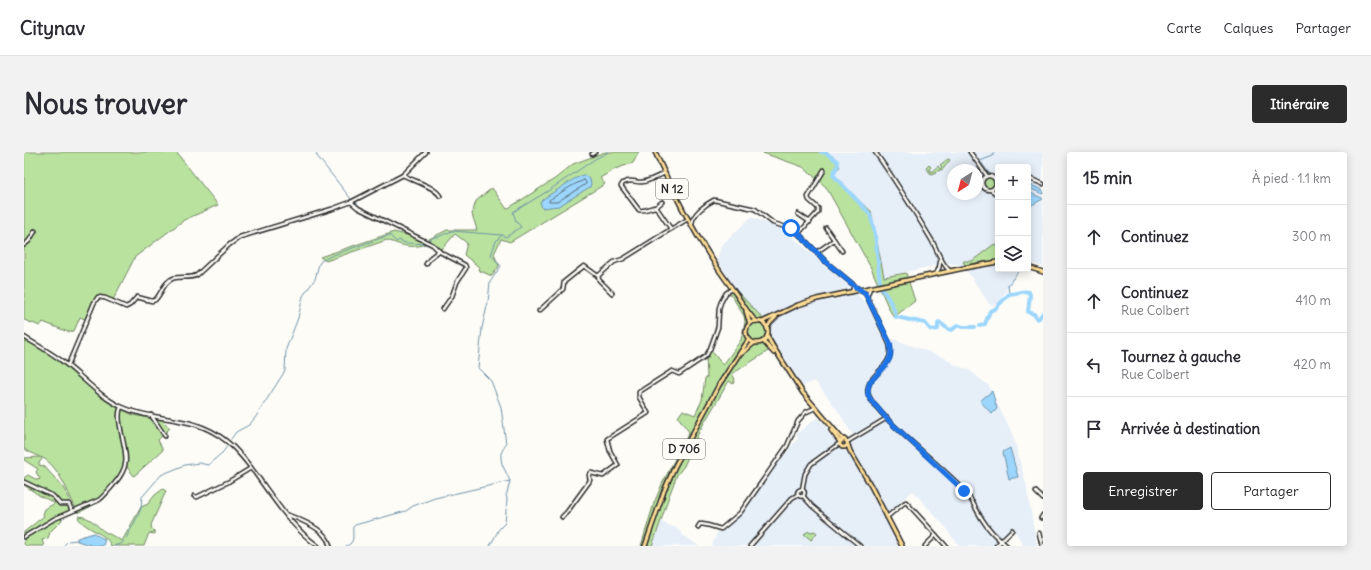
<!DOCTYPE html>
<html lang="fr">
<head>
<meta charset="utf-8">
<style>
	:root { --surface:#fff; --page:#f2f2f3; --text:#2b2b33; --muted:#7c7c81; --line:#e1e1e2; --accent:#2b2b2b }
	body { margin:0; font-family:Delius,sans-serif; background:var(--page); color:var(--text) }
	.controls { position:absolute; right:12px; top:12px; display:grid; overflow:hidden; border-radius:4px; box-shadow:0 2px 10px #0003 }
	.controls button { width:36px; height:36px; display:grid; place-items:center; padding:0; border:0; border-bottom:1px solid var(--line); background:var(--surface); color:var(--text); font:20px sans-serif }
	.compass { position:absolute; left:923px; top:12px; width:36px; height:36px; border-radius:50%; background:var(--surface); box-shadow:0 2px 10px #0003; rotate:216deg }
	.stop { position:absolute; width:12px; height:12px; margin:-9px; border:3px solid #1a73e8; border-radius:50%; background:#fff }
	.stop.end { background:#1a73e8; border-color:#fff; box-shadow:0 1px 4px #0008 }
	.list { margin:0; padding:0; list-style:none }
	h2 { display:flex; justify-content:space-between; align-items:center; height:52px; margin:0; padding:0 16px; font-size:17px }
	h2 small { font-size:13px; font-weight:400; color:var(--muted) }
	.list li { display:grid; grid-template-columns:26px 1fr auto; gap:12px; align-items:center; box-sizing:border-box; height:64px; padding:0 16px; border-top:1px solid var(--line) }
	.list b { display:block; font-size:15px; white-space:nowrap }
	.list p { margin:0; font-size:13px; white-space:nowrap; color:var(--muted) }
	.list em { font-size:13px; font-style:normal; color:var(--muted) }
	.actions { display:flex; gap:8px; padding:12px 16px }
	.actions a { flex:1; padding:9px 0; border:1px solid var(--accent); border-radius:4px; text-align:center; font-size:14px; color:var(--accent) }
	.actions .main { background:var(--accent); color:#fff }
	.icon { flex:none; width:22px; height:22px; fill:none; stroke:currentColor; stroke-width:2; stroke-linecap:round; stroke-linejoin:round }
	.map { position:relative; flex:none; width:1019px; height:394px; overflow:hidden; border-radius:4px }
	header { display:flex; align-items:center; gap:24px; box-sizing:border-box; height:56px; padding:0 20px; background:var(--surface); border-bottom:1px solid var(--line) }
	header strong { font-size:19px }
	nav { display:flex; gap:22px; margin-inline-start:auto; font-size:14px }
	.intro { display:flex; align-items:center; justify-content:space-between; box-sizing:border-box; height:96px; padding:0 24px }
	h1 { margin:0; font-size:28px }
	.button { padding:10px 18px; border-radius:4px; background:var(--accent); color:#fff; font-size:14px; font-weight:700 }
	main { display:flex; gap:24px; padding:0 24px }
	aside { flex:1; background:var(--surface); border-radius:4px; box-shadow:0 2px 10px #0003 }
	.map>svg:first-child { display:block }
</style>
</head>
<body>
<header>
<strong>Citynav</strong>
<nav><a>Carte</a><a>Calques</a><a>Partager</a></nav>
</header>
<div class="intro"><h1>Nous trouver</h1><a class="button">Itinéraire</a></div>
<main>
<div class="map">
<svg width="1019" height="394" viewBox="0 0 1019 394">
	<rect width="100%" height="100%" fill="#fdfcf7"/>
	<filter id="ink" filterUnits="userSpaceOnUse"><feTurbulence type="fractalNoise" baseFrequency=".025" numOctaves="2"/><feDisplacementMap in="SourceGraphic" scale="8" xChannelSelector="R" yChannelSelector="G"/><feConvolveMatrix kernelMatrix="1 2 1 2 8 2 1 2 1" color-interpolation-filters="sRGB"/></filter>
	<g filter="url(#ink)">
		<g fill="#e6eef8" fill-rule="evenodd">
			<path d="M804,0h215v115l-9,-3 -6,2v-99h-30v102h24l-3,1 -21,34 -8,1 -27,-40 -17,-2 -62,14 -13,-66 -32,-27v-4l-5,-4 -1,-2 7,-7 -3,-7 -6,-2zM929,18h24v24h-24z"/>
			<polygon points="727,65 759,77 828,137 846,156 861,184 921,206 931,213 945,218 965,234 989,284 1002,332 1013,394 1000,394 989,376 970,394 936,394 924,380 925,379 889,339 860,364 874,394 688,394 695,375 712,364 774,286 772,282 794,265 814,289 829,283 812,256 791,229 779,234 746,184 746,173 712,138 693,108 697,94"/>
			<polygon points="637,370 654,377 659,383 675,394 628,394"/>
		</g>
		<g fill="#b9e29e" stroke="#728664">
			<polygon points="0,0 152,0 194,53 160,68 111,105 88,150 72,145 61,167 56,165 50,179 44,180 19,170 16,174 0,168"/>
			<path d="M581,0h34l-6,11 -18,6 -15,9 5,6 -95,58 -9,-3 -7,15 5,12 -7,10 -14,-6 1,-3 -15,-12 3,-12 -12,-9 -13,15 -12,-7c-16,8 -27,4 -43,-2l-61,21 -6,-4 74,-25 33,8 20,-10h30l-5,-16 4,-13 16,-13 15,21 49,-31 17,-14z"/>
			<polygon points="739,0 804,0 807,6 813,8 816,15 809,21 810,24 815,28 815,32 847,59 860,125 882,121 891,149 870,165 866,159 846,114 802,35 779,15 739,1"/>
			<polygon points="924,7 926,8 919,17 907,22 902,16 905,13 907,15 905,17 907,20 914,14 916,17 918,15 916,13"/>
			<circle cx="965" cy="31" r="5"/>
			<polygon points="972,92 974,94 974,109 959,110 941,113 939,110 940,109 948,109 969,93"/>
			<polygon points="704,138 712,138 746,174 746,184 752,194 708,222 711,227 709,232 705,229 676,278 660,314 653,323 645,344 639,363 628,394 617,394 630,351 638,332 653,303 651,298 653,295 657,297 665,280 654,265 659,258 671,263 678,248 681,226 683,225 682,205 686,197 699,213 717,188 721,170 720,164"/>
			<path d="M0,185l31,20 59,49 19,9 29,5 8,8 -12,12 5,10 -29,26 -7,-9 -6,12 -18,21 -25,13c-9,-17 -19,-48 -37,-56l1,2 -3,4v2l5,1 18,20 8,13 -2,5 3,7 -11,5 2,4 -12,12 -2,6 -6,2 2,6h-20v-14c7,-5 13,-11 20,-16l-1,-2 2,-5 10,-6 -15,-7 -16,-11v-7l4,-3 9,5 3,-1 -4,-7 2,-3 -14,-9v-2l16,-1 -16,-8z"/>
			<path d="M139,337l3,2 -15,34 1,4 3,3 -1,2 -5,-1 -5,13h-33c-4,-13 -25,-16 -33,-28l1,-2c14,2 16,9 26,16 5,2 13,7 17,9l19,-34 7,-3 7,-9z"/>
			<polygon points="785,379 787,380 790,379 793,381 787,388 780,382"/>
		</g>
		<g fill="#9cd6fc" stroke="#6f92a8">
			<polygon points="559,23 561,23 566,27 567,32 566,35 535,54 518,56 516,50 519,47 550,27"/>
			<polygon points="1004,32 1019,38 1019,42 1004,36"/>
			<polygon points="1004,40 1018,46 1019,47 1006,54 1004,50"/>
			<polygon points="968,239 973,257 968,262 956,249"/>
			<polygon points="986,296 994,325 985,327 979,300"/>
			<polygon points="70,381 78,386 81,387 79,394 69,394 53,389 53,386"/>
		</g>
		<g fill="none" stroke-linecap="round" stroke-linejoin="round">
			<path stroke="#586f7f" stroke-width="1" d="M560,28l2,2v2l-29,18h-8v-2c12,-7 22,-15 35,-20z"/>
			<g stroke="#6f92a8" stroke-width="1">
				<polyline points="295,0 292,2 293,4 327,47"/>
				<polyline points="965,21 956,9 969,4 970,0"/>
				<polyline points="331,49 336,55 388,81"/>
				<polyline points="392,83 405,89 410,85 414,85 428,79 478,83 482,85 497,75 492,69 489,60 524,39 571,7 585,0"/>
				<polyline points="985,142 984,133 994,120"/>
				<polyline points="207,287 212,280 225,273 231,266 259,222 261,219 262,197 274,166 279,144 291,127 295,112 297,109 309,103 366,83 369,87 373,90 375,88 381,91 403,92"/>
				<polyline points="102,386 114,364 117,356 118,345 137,323 161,313 175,311 184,313 199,300 204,293"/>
				<polyline points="39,394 44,389 54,388"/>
				<polyline points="88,394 97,392 100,389"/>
				<path d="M322,394c10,-3 6,-11 7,-19l2,-2 51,-14 7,-5 22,-8 75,-17"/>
				<polyline points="466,394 475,377 481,371 483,347 482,343 483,341 486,329 478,312 477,306 477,301 482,292 477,255 467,229 454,216 458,176 464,150 466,130 477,114 467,103 472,89 478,83"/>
			</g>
			<g stroke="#9cd6fc" stroke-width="4">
				<path d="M797,0l5,1 11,8 1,5 -4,6 -1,3 36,38c8,18 8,48 11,68"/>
				<path d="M858,137c5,7 13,20 14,28l29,6 5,6 4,1 4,-1v-6l1,-1 9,7 4,1 6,-5 5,2h12"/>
				<path d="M956,174l5,-2 5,-13 5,-2 14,-15c7,0 14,-4 20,-2l1,3 -2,17 6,2 3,5 2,-1 4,-5"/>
			</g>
			<g stroke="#2b2b2b" stroke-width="5.5">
				<g id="minor">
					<path d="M851,0c20,28 38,57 56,87 6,10 10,25 19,32"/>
					<polyline points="946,0 963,24"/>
					<polyline points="568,2 571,0"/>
					<path d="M641,21c-7,3 -15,8 -23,9 -7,1 -10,-4 -19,1l-2,3 18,24c6,2 11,-3 17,-3l15,22 17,-10"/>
					<path d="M379,23c10,6 31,11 37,21"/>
					<circle cx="965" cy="31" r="7"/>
					<polyline points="1004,26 1019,32"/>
					<polyline points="967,38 974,43"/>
					<polyline points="327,50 334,56 409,93 416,100 441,113 442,116 433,130 428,144 419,157"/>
					<polyline points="632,55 638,50"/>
					<polyline points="774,62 786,70"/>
					<path d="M668,72c0,-10 14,-20 22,-24l41,9 18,14 22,7 31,32 28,23"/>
					<polyline points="802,76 818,99"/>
					<polyline points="775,81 794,60 794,56 785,48 784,45 800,18"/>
					<polyline points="0,93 5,89 11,79"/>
					<polyline points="793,100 810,88"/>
					<polyline points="402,112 407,105 415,99"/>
					<polyline points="912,122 915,116 917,106"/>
					<polyline points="574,124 575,128 588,141"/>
					<polyline points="838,138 843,144 846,136"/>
					<polyline points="828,140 830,133 836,138"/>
					<path d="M843,144l22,47c9,24 -25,32 -21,50 4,20 79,77 96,97 8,9 12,20 18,29 6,10 15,19 25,27"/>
					<polyline points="515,159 539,137 540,130 560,114 574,124 590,110 599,107 647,77"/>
					<path d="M0,185c13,8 26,15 38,24 20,15 37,36 60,46 35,16 70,7 103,33 12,9 21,21 30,33 19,26 36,54 63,73"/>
					<path d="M44,213l26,-62 4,-6 7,1 21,9 4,-2 7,-8 15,4 3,-1c7,-7 9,-19 19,-22 8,-2 16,1 23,-3l32,-30 11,-8 92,-28 19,-7 52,-27 23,-23"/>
					<polyline points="127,263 141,284"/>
					<polyline points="823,290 863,266"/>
					<polyline points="0,330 29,344 36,352 45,352 48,359"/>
					<circle cx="777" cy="341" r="3.5"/>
					<polyline points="778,338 781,322 787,312 816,291"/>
					<polyline points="1012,340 1019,347"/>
					<polyline points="170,344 173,345 204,330 227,316"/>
					<polyline points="779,344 788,354 836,394"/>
					<path d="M263,364l1,-1c9,3 30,12 36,20 3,3 5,7 6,11"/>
					<polyline points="538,365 543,360 565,330 566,328 565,323 567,321 579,324 594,313 586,299 583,287 624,261 615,245 615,240 648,219 655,222 682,204 686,197 694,175 695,156 697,150 702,141 708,137"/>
					<polyline points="863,365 880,351 882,350 922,394"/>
					<polyline points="1017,366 1019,363"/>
					<path d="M674,375l2,-3c7,0 13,3 21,5l19,-16 47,-67 11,-25 8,-9 9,-4"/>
					<polyline points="1015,381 1018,394"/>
					<path d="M0,385l30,-18 45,-19c6,-5 10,-10 15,-16 17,-19 12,-29 7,-53 -1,-8 -4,-16 0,-24"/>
					<polyline points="726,394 768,346 773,343"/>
					<polyline points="901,394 912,383"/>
					<polyline points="972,394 988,378"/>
				</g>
			</g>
			<g stroke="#2b2b2b" stroke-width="6">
				<g id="major">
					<path d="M631,0c22,50 48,98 81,142 6,9 12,20 20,27"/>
					<polyline points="1004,115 1019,120"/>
					<polyline points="722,159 726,172"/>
					<circle cx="733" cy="180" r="11"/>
					<polyline points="738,170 774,153 793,147 945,115 974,110"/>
					<polyline points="743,176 746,171 752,165"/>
					<polyline points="743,184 748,193 779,241 819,288"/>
					<polyline points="739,189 750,201"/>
					<polyline points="717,202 730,191"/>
					<polyline points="807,278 816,290"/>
					<polyline points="823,293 821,295 818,295 816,293 816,290 820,287 823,290 826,299 847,334 878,394"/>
					<polyline points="621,394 640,339 651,314 695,233 725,187"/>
				</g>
			</g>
			<use href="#minor" stroke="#fdfcf7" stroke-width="2.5"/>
			<use href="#major" stroke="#fedd96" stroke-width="3"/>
		</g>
	</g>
	<g fill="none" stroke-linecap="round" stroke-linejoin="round" filter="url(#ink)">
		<polyline stroke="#1a73e8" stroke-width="5" points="767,76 774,81 802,110 832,135 841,141 866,191 867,199 866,206 862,213 846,230 844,237 844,243 847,248 862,266 940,339"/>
	</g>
	<g text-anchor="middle" stroke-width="3.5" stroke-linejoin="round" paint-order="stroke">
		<g fill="#fdfcf7" stroke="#6a6a68" stroke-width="1">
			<rect x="632" y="27" width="32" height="20" rx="3"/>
			<rect x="639" y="287" width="42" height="20" rx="3"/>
		</g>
		<g font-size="12" font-weight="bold" fill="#2b2b2b">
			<text x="648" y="41">N 12</text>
			<text x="660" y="301">D 706</text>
		</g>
	</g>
</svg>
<div class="controls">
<button>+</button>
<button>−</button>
<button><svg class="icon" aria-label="layers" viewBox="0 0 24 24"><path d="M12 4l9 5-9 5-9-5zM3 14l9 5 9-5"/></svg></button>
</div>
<svg class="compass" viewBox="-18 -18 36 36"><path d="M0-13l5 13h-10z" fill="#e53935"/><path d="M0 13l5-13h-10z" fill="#7c7c81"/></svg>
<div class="stop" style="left:767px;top:76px"></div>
<div class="stop end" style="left:940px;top:339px"></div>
</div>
<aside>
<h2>15 min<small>À pied · 1.1 km</small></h2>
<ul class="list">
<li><svg class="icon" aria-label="ahead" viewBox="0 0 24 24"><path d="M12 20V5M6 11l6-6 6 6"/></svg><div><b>Continuez</b></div><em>300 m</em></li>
<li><svg class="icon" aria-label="ahead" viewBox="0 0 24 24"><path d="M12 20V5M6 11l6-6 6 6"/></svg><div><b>Continuez</b><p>Rue Colbert</p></div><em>410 m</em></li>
<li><svg class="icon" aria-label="left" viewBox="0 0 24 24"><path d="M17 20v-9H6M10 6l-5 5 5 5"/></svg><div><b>Tournez à gauche</b><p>Rue Colbert</p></div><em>420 m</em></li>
<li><svg class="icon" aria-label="arrive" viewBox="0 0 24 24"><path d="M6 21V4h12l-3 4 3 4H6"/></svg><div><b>Arrivée à destination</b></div></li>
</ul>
<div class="actions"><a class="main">Enregistrer</a><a>Partager</a></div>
</aside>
</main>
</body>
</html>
